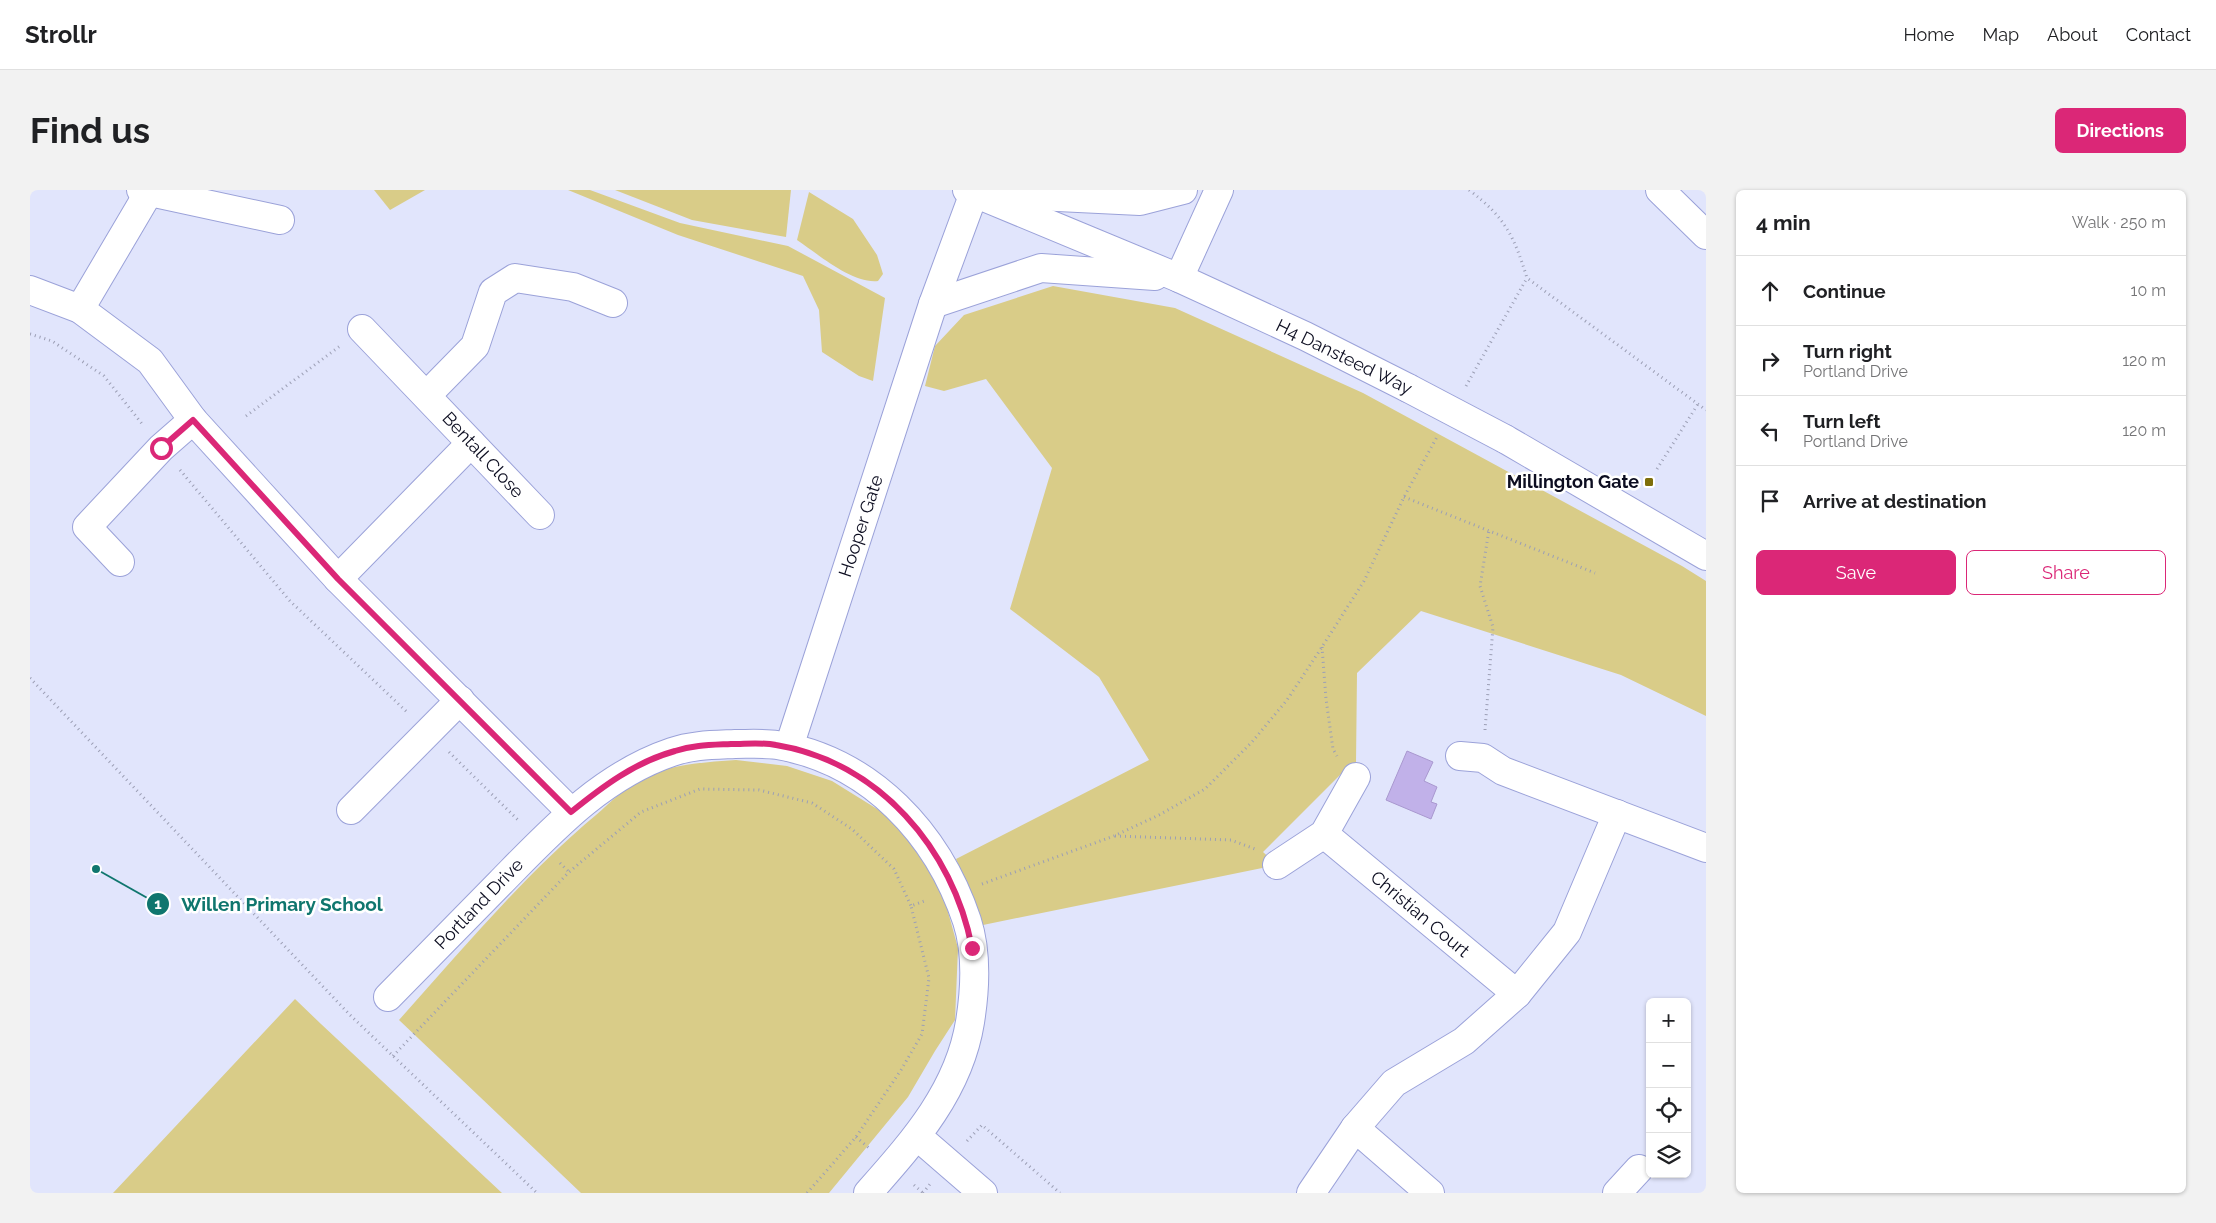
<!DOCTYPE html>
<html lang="en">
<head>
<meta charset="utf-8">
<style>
	:root { --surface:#fff; --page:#f2f2f2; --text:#202124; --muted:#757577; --line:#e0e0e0; --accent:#db2777 }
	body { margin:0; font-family:Raleway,sans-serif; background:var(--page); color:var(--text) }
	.controls { position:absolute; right:15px; bottom:15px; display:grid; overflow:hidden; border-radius:8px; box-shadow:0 1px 4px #0004 }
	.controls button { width:45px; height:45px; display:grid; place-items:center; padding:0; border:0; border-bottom:1px solid var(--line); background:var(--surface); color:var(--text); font:25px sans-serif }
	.stop { position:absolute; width:15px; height:15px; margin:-11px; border:4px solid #db2777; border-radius:50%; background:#fff }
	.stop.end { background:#db2777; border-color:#fff; box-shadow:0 1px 5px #0008 }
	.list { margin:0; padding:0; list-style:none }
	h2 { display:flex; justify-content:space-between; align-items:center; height:65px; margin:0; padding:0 20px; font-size:21px }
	h2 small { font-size:16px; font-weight:400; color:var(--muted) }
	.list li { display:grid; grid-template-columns:32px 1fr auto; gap:15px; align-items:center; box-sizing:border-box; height:70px; padding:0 20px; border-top:1px solid var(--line) }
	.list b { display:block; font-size:19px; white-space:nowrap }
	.list p { margin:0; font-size:16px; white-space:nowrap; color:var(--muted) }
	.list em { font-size:16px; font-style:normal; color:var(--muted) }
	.actions { display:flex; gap:10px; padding:15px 20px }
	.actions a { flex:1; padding:11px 0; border:1px solid var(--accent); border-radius:8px; text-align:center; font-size:18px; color:var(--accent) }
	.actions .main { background:var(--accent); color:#fff }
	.icon { flex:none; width:28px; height:28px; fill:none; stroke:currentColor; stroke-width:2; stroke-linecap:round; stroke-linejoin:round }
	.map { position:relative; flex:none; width:1676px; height:1003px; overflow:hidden; border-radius:8px }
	header { display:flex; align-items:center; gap:30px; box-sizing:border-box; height:70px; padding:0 25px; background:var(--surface); border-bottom:1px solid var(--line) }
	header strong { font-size:24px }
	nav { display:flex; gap:28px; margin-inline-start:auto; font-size:18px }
	.intro { display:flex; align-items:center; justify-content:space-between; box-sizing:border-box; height:120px; padding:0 30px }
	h1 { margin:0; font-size:35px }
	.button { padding:12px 22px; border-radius:8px; background:var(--accent); color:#fff; font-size:18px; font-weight:700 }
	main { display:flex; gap:30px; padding:0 30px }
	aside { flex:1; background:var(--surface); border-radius:8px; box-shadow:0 1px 4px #0004 }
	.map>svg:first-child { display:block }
</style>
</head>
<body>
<header>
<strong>Strollr</strong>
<nav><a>Home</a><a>Map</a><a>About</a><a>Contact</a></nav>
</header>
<div class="intro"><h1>Find us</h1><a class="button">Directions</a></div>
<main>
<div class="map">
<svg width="1676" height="1003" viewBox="0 0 1676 1003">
	<rect width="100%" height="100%" fill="#e1e5fc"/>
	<g fill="#d9cc88">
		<polygon points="344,0 395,0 360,20"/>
		<polygon points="538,0 560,0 650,33 758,56 855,108 843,191 829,186 792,162 789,120 773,86 648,45"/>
		<polygon points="585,0 761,0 756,47 662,30"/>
		<path d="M779,2l44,27 24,36 6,19 -5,7c-26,3 -60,-27 -81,-41z"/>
		<polygon points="1023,96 1145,118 1333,203 1652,376 1676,391 1676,526 1591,485 1391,421 1327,483 1326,573 1319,576 1233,662 1247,675 953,735 926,669 1119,570 1069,487 980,419 1022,278 956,189 914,201 895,196 905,156 934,125"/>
		<path d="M706,570l51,6 45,15 50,31 35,36 23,35 18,65 -3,72 -20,31 -27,46 -79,96h-248l-182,-173c63,-70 124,-144 197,-205 15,-13 32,-31 51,-39 27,-12 60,-14 89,-16z"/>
		<polygon points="265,809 291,834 472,1003 83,1003"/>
	</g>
	<polygon fill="#c1b1e9" stroke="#a998cf" points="1377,561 1403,572 1394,591 1407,597 1401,612 1407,614 1401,629 1356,610"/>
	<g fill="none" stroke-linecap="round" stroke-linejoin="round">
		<g stroke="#9ba2d9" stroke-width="30">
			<g id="minor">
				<polyline points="111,0 250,30"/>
				<polyline points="937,0 1149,88 1275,146 1378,198"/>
				<polyline points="1630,0 1676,45"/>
				<polyline points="966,4 1110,11 1153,0"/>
				<polyline points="1149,88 1189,0"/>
				<polyline points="0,100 50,119 120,171 163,230 308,389 541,622"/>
				<polyline points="903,114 1011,78 1125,86"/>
				<polyline points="50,119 119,2"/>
				<polyline points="332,139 510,325"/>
				<polyline points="397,205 445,156 463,102 485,88 543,97 583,113"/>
				<polyline points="1475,249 1676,366"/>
				<polyline points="90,372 57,337 131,258 163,230"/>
				<polyline points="308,389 441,253"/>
				<polyline points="759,557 903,114 944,3"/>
				<polyline points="1430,566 1453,568 1473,581 1676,658"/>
				<polyline points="321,620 430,510"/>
				<polyline points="1294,644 1487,804"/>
				<polyline points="1247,675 1294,644 1326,587"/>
				<path d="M358,807c37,-38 75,-76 112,-114 51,-52 101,-107 172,-131 20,-7 41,-7 63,-8 14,0 29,-1 42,1 94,16 161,89 190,176 10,31 8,70 3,101 -11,69 -57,120 -102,171"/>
				<polyline points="1325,938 1400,1003"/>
				<polyline points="887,946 953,1003"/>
				<polyline points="1281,1003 1325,938 1364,893 1434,851 1487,804 1537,742 1587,624"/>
				<polyline points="1587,1003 1609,979"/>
			</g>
		</g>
		<g stroke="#9c9fb5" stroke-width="3" stroke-dasharray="1 4" stroke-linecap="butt">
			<path d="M1439,0c36,27 45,46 58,88l179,132"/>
			<polyline points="0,144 22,151 74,186 113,235"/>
			<polyline points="1436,196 1497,88"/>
			<polyline points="216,226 310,156"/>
			<polyline points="1627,279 1668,214"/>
			<polyline points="150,280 260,411 378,523"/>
			<polyline points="1374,307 1565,383"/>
			<polyline points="1292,457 1296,509 1303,559 1307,566"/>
			<polyline points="0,488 320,825 507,1003"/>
			<polyline points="1455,540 1463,437 1450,396 1459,340"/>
			<polyline points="419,562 489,631"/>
			<polyline points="1085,646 1201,650 1225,659"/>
			<polyline points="530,673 539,682"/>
			<polyline points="952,694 1084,646 1129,625 1175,599 1222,552 1257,510 1292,457 1334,391 1374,307 1408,245"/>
			<polyline points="363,866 539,682 611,622 670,599 729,600 782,613 822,639 864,679 881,716"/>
			<polyline points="826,947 839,958"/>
			<polyline points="937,951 952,935 1030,1003"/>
			<polyline points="884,995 893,1003"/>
			<polyline points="777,1003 826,947 871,880 892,844 899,788 881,716 897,710"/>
			<polyline points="893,1003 900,994"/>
		</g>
		<use href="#minor" stroke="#fff" stroke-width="28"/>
		<g stroke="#9ba2d9" stroke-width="30" stroke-linecap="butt">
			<polyline id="minor-bridge" points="1378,198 1475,249"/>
		</g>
		<use href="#minor-bridge" stroke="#fff" stroke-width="28"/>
	</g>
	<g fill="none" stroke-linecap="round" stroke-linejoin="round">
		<path stroke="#db2777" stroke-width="6" d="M131,258l32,-28 145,159 233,233c31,-25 64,-50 104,-61 18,-6 36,-6 56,-7 15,0 31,-2 45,1 103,17 177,104 196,203"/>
	</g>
	<rect fill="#7e6e0a" stroke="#fff" stroke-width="2" x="1614" y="287" width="10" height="10" rx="2.5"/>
	<g text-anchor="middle" stroke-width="5" stroke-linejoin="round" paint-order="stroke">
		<g font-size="18" fill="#0c0d20" stroke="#fff">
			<text transform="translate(1314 167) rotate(26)" y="6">H4 Dansteed Way</text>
			<text transform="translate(453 265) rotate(47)" y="6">Bentall Close</text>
			<text transform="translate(831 336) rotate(-72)" y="6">Hooper Gate</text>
			<text transform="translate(449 714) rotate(-46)" y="6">Portland Drive</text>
			<text transform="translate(1390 724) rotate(40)" y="6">Christian Court</text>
		</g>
		<g font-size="18" font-weight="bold" fill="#0c0d20" stroke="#fff" text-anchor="end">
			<text x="1609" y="298">Millington Gate</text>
		</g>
	</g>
	<path fill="none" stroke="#0f766e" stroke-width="2" d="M66 679L128 714"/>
	<g fill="#0f766e" stroke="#fff" stroke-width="2">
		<circle cx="66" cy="679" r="5"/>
		<circle cx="128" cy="714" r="12"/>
	</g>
	<g font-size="15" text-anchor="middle" font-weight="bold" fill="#fff">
		<text x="128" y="719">1</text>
	</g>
	<g font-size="19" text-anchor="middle" font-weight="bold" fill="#0f766e" stroke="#fff" stroke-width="5" stroke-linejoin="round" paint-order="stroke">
		<text x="252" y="721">Willen Primary School</text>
	</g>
</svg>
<div class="controls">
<button>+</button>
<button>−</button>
<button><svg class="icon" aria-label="locate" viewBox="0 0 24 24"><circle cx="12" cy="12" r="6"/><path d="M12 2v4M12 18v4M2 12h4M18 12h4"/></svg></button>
<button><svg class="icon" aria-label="layers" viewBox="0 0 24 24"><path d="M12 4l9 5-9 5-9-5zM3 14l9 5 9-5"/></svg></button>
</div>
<div class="stop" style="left:131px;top:258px"></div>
<div class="stop end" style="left:942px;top:758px"></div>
</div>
<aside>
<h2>4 min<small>Walk · 250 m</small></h2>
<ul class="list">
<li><svg class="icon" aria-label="ahead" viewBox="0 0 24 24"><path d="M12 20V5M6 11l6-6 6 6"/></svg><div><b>Continue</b></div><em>10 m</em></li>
<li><svg class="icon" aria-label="right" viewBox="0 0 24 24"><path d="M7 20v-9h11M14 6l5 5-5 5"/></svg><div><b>Turn right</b><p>Portland Drive</p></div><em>120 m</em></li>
<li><svg class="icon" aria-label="left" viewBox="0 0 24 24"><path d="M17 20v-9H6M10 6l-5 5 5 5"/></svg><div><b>Turn left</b><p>Portland Drive</p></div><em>120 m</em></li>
<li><svg class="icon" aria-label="arrive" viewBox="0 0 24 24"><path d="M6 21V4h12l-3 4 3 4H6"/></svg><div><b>Arrive at destination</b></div></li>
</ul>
<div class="actions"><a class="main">Save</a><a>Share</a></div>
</aside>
</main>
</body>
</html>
